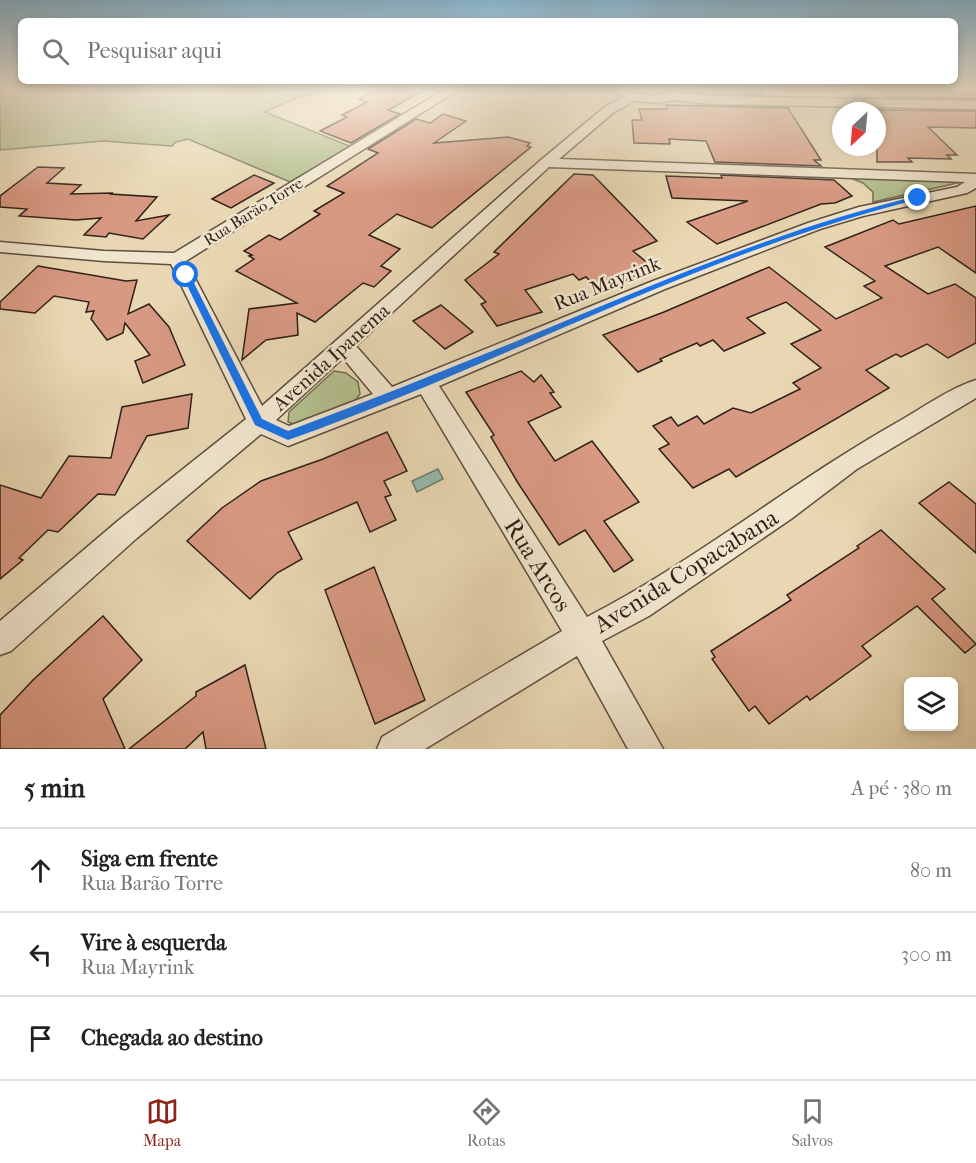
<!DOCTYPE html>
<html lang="pt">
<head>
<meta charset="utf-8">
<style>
	:root { --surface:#fff; --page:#f2f2f2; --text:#222; --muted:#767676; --line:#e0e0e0; --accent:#8f2418 }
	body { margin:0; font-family:"IM FELL French Canon",serif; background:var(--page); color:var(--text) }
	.controls { position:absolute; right:18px; bottom:18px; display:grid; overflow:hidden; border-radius:9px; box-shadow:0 3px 9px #0003 }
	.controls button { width:54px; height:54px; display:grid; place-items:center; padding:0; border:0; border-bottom:2px solid var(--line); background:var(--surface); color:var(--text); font:30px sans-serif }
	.compass { position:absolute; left:832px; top:102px; width:54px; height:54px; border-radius:50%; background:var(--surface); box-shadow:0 3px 9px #0003; rotate:206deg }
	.stop { position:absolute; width:18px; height:18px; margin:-14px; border:4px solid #1a73e8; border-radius:50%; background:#fff }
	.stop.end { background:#1a73e8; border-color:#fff; box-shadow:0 2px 6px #0008 }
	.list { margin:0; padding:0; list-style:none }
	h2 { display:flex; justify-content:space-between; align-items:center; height:78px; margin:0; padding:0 24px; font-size:26px }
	h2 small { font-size:20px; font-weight:400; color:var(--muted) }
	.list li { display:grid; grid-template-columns:39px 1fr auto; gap:18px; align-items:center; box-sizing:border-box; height:84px; padding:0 24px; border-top:2px solid var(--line) }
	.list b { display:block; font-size:22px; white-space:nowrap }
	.list p { margin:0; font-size:20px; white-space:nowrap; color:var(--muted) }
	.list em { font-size:20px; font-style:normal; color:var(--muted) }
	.icon { flex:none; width:33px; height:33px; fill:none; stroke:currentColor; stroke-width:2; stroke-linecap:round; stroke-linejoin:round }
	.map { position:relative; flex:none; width:976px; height:749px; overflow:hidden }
	.search { position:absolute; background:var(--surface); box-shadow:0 3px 9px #0003; left:18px; right:18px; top:18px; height:66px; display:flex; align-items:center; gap:15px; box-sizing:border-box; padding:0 21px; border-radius:9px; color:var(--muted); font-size:22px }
	.sheet { height:330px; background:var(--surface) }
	nav { display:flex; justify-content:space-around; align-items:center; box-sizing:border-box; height:84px; border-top:2px solid var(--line); background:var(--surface); font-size:16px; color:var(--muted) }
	nav a { display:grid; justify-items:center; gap:3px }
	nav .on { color:var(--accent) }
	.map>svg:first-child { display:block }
</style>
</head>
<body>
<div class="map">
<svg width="976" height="749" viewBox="0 0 976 749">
	<rect width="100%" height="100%" fill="#e8d7b2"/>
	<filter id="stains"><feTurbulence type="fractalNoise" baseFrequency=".00333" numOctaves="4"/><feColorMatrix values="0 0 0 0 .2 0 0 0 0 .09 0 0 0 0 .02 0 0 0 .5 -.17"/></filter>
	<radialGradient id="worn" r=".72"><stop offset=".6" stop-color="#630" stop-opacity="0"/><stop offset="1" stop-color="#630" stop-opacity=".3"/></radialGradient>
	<g fill="#b4bf8e" stroke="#727054" stroke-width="1.5">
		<polygon points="0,88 332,88 293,99 265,112 352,147 290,182 188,139 176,142 172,146 103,141 0,150"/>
		<polygon points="846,176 966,181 873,202 873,192 863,183"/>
		<polygon points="334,371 346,373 358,382 360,394 352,405 298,426 288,422 289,412"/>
	</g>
	<polygon fill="#97b9ae" stroke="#6e7c73" stroke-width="1.5" points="438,469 443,479 417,492 412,481"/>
	<g fill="#d89982" stroke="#30211a" stroke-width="1.5">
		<polygon points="379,88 428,88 388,110 400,114 351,143 320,131 347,117 342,115 367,102 359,99"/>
		<polygon points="733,88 759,88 764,95 738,94"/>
		<polygon points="879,88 976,88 976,99 887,97"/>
		<polygon points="666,105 788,108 821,160 814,160 821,166 715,162 706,141 669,139 670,144 634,143 632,120 642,120 639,109 667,109"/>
		<polygon points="877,110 976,111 976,128 928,127 957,155 947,155 951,159 908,158 912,162 877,162"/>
		<polygon points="443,114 466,121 434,143 508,137 530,143 527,146 531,147 432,228 397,214 369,235 400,249 381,266 391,271 374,287 363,283 315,322 297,313 298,335 266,340 242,360 249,309 297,303 236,271 254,259 249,256 252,255 244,251 269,235 280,240 320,214 314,211 344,193 327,186 378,153 368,149 416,119 430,123"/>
		<polygon points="38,167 64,168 47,183 81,185 71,194 112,193 111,194 157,197 136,221 169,215 143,239 109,233 106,237 84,235 101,218 76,220 19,216 27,209 0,207 0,196"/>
		<polygon points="574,174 593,175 657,241 633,251 655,269 600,291 586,277 579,280 573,274 525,290 542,312 497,326 481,304 486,302 465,280 499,254 494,252"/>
		<polygon points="254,175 274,183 231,208 212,199"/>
		<polygon points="721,175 834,180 852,196 835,203 821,204 717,244 687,222 748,201 672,198 666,176 722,178"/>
		<polygon points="976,206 976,273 938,247 885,266 928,294 955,284 976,298 976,343 948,358 927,344 901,357 896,354 866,370 889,388 736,477 729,469 693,488 659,449 669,444 653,426 671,417 678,426 697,416 704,424 733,408 751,413 800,389 793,383 821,368 791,344 821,330 786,302 747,318 765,333 724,351 713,340 700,346 697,343 660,359 662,361 638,372 603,335 664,312 769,267 836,319 882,298 864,286 875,281 825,247 893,220 899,224"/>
		<polygon points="38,266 126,281 137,280 128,314 149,304 169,327 185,365 143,383 135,361 150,355 125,323 123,333 107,340 91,319 94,311 86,312 89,302 54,296 35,313 0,309 0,302"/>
		<polygon points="441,305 473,332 445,349 413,321"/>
		<polygon points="521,371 534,382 541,375 554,392 550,393 561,407 528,422 555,461 592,441 639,502 604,521 633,560 614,572 585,530 559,545 518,483 491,437 494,435 466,392"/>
		<polygon points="192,394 188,428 147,436 115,495 98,494 58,532 48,530 19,558 23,560 0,579 0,485 41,498 69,456 111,458 122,407"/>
		<polygon points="387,432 407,471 384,481 391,495 385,497 396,520 370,532 357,502 288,532 302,559 277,573 250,599 187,541 222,508 261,481 323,459"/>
		<polygon points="949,482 976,504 976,553 919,503"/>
		<polygon points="881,530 945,589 932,599 976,644 965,653 917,606 862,646 871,656 810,700 807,696 769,724 755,706 749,711 712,659 715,657 711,651 791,600 787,595 859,548 857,546"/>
		<polygon points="374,567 425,700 375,724 325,590"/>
		<polygon points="103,616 142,660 103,699 125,749 0,749 0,715 33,680"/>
		<polygon points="245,665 266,749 206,749 203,732 185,749 129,749 196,696 196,692"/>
	</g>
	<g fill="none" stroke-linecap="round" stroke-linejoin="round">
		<g stroke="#5e4e40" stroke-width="3">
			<path id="minor" d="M447,88h14l-275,173 76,145 279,-246 65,-54 18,-9 -15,-9c15,0 28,7 43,8 13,0 20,-8 32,-8l-3,5 30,3 265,5v8l-265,-5 -39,-4 -14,3 -23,-2 -21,11 -55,47 417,15v14l-9,5 -104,23 -43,13 -155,60 -226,97 148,231c109,-56 203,-134 309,-194 25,-14 52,-34 80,-43v18l-119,71 -66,50 -142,97 -47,25 61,108h-35l-51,-93 -152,93h-48l5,-12 180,-106 -141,-237 -133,52 -27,-12 -124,104 -126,113 -11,4v-34l119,-101 127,-101 -75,-155 -67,-3 -104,-9v-10l104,9 70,2zM549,167l416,15 -8,5 -98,20 -51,16 -155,58 -261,106 -36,-41zM343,358l30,36 -84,32 -13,-6z"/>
		</g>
		<use href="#minor" fill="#f0e5cd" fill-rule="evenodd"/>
	</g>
	<linearGradient id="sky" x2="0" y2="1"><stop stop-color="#87b6d1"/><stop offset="0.46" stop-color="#f5eddc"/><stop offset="1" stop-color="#f5eddc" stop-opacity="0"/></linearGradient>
	<rect width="976" height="193" fill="url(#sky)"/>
	<path fill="#1a73e8" d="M918,196l2,3c-220,54 -420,166 -632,241l-33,-15 -73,-150 4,-3 4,3 72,144 26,12c91,-34 181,-70 270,-107 118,-49 236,-99 360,-128z"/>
	<g text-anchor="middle" stroke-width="5" stroke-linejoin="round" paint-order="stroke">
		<g font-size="16" fill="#30211a" stroke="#f0e5cd">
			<text transform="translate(253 211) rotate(-32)" y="6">Rua Barão Torre</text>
		</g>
		<g font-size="20" fill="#30211a" stroke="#f0e5cd">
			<text transform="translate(607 283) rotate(-22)" y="7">Rua Mayrink</text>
			<text transform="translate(331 357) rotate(-42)" y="7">Avenida Ipanema</text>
		</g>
		<g font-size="24" fill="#30211a" stroke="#f0e5cd">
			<text transform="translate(538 565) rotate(58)" y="8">Rua Arcos</text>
			<text transform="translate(686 571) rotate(-32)" y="8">Avenida Copacabana</text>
		</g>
	</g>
	<rect width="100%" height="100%" filter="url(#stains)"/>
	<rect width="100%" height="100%" fill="url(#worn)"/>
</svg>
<div class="controls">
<button><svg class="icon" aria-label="layers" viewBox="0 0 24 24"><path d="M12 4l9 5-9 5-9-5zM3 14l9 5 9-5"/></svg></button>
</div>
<svg class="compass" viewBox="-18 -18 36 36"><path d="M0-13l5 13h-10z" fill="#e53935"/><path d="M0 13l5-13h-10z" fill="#767676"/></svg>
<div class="stop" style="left:186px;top:275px"></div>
<div class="stop end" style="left:918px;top:198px"></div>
<div class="search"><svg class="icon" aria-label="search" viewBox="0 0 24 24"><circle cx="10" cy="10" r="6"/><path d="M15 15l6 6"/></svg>Pesquisar aqui</div>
</div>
<section class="sheet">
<h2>5 min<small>A pé · 380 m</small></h2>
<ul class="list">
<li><svg class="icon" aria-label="ahead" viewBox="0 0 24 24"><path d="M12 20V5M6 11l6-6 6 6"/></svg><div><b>Siga em frente</b><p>Rua Barão Torre</p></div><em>80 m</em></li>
<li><svg class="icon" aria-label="left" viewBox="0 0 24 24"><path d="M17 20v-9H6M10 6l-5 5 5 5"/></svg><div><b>Vire à esquerda</b><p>Rua Mayrink</p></div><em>300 m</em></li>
<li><svg class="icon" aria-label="arrive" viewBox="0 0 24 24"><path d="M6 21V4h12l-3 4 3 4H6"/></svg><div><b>Chegada ao destino</b></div></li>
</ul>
</section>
<nav>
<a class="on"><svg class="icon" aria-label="map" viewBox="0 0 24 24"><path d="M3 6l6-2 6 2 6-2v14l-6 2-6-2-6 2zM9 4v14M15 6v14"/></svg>Mapa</a>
<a><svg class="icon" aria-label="directions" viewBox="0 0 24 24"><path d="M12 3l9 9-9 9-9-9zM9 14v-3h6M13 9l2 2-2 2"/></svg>Rotas</a>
<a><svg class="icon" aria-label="saved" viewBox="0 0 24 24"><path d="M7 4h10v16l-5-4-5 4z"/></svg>Salvos</a>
</nav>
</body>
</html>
